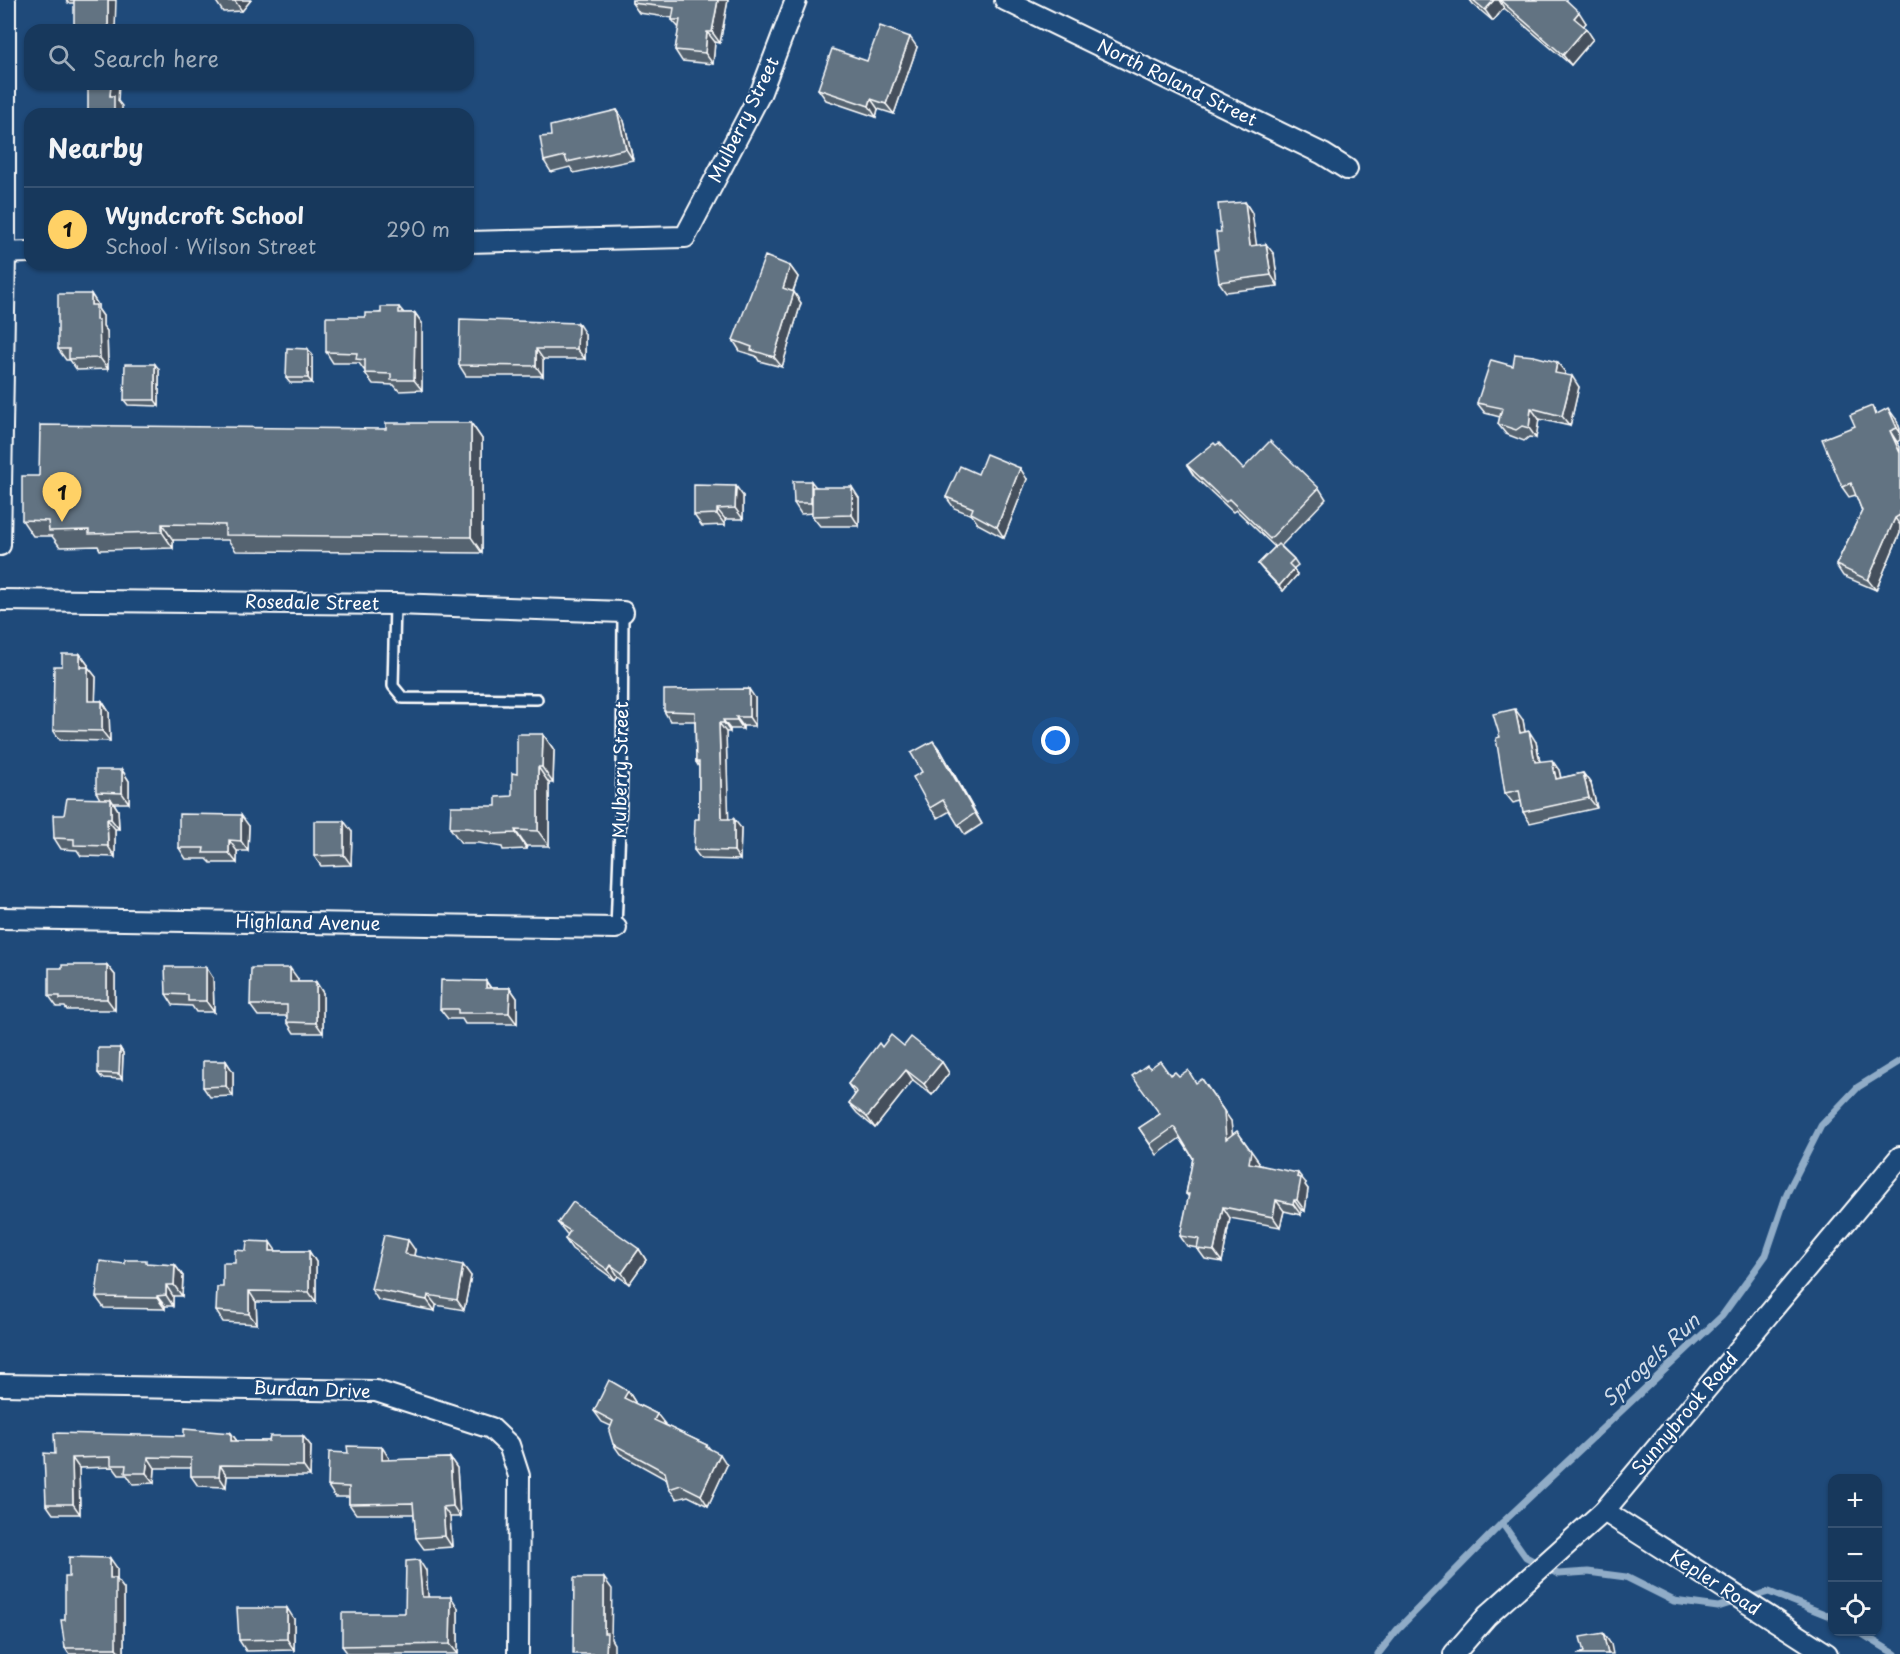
<!DOCTYPE html>
<html lang="en">
<head>
<meta charset="utf-8">
<style>
	:root { --surface:#17385c; --page:#203f62; --text:#f1f3f6; --muted:#9eacbb; --line:#365272; --accent:#ffd166 }
	body { margin:0; font-family:"Playpen Sans",sans-serif; background:var(--page); color:var(--text) }
	.controls { position:absolute; right:18px; bottom:18px; display:grid; overflow:hidden; border-radius:12px; box-shadow:0 2px 4px #0004 }
	.controls button { width:54px; height:54px; display:grid; place-items:center; padding:0; border:0; border-bottom:2px solid var(--line); background:var(--surface); color:var(--text); font:30px sans-serif }
	.you { position:absolute; left:1056px; top:741px; width:21px; height:21px; margin:-15px; border:4px solid #fff; border-radius:50%; background:#1a73e8; box-shadow:0 0 0 9px #1a73e833 }
	.badge { display:grid; place-items:center; width:39px; height:39px; border-radius:50%; background:var(--accent); color:#111; font-size:20px; font-weight:700 }
	.pin { position:absolute; translate:-50% -50px; filter:drop-shadow(0 2px 3px #0008) }
	.pin::after { content:''; position:absolute; top:32px; width:21px; height:18px; background:inherit; clip-path:polygon(0 0,100% 0,50% 100%) }
	.list { margin:0; padding:0; list-style:none }
	h2 { display:flex; justify-content:space-between; align-items:center; height:78px; margin:0; padding:0 24px; font-size:26px }
	h2 small { font-size:20px; font-weight:400; color:var(--muted) }
	.list li { display:grid; grid-template-columns:39px 1fr auto; gap:18px; align-items:center; box-sizing:border-box; height:84px; padding:0 24px; border-top:2px solid var(--line) }
	.list b { display:block; font-size:22px; white-space:nowrap }
	.list p { margin:0; font-size:20px; white-space:nowrap; color:var(--muted) }
	.list em { font-size:20px; font-style:normal; color:var(--muted) }
	.icon { flex:none; width:33px; height:33px; fill:none; stroke:currentColor; stroke-width:2; stroke-linecap:round; stroke-linejoin:round }
	.map { position:relative; flex:none; width:1900px; height:1654px; overflow:hidden }
	.search { position:absolute; background:var(--surface); box-shadow:0 2px 4px #0004; left:24px; top:24px; width:450px; height:66px; display:flex; align-items:center; gap:15px; box-sizing:border-box; padding:0 21px; border-radius:18px; color:var(--muted); font-size:22px }
	.panel { position:absolute; background:var(--surface); box-shadow:0 2px 4px #0004; left:24px; top:108px; width:450px; height:162px; border-radius:18px }
	.map>svg:first-child { display:block }
</style>
</head>
<body>
<div class="map">
<svg width="1900" height="1654" viewBox="0 0 1900 1654">
	<rect width="100%" height="100%" fill="#1f4a7a"/>
	<filter id="ink" filterUnits="userSpaceOnUse"><feTurbulence type="fractalNoise" baseFrequency=".0167" numOctaves="2"/><feDisplacementMap in="SourceGraphic" scale="12" xChannelSelector="R" yChannelSelector="G"/><feConvolveMatrix kernelMatrix="1 2 1 2 8 2 1 2 1" color-interpolation-filters="sRGB"/></filter>
	<g filter="url(#ink)">
		<g fill="none" stroke-linecap="round" stroke-linejoin="round">
			<g stroke="#90acc7" stroke-width="7">
				<polyline points="1502,1523 1526,1557 1558,1574 1588,1572 1626,1577 1674,1601 1718,1607 1737,1601"/>
				<polyline points="1748,1598 1769,1592 1832,1617"/>
				<polyline points="1859,1632 1895,1654"/>
				<polyline points="1378,1654 1397,1630 1502,1523 1722,1316 1766,1255 1787,1193 1821,1126 1858,1087 1900,1061"/>
			</g>
			<g stroke="#fff" stroke-width="14">
				<g id="service">
					<polyline points="395,604 393,686 403,698 537,699"/>
					<polyline points="616,928 622,776 623,612"/>
				</g>
			</g>
			<g stroke="#fff" stroke-width="24">
				<g id="minor">
					<polyline points="1005,0 1323,154 1347,169"/>
					<polyline points="468,242 685,237 761,92 796,0"/>
					<polyline points="0,253 30,252"/>
					<polyline points="0,545 5,253 5,0"/>
					<polyline points="0,600 395,604 623,612"/>
					<polyline points="0,918 616,928"/>
					<polyline points="0,1385 376,1391 491,1428 509,1445 519,1476 518,1654"/>
					<polyline points="1604,1511 1827,1654"/>
					<polyline points="1454,1654 1487,1616 1604,1511 1900,1157"/>
				</g>
			</g>
			<use href="#service" stroke="#1f4a7a" stroke-width="9"/>
			<use href="#minor" stroke="#1f4a7a" stroke-width="20"/>
		</g>
		<g fill="#546370" stroke="#fff" stroke-width="1.5">
			<polygon points="66,0 116,0 74,3 68,3"/>
			<polygon points="215,0 251,0 242,11 223,12"/>
			<polygon points="632,0 728,0 720,43 715,42 713,64 682,61 675,50 679,28 672,20 673,18 639,13 632,3"/>
			<polygon points="1470,0 1566,0 1586,23 1583,26 1593,39 1571,65 1504,8 1493,21 1473,4"/>
			<polygon points="917,47 894,114 878,109 876,117 826,100 818,89 867,61"/>
			<polygon points="617,110 624,121 633,160 574,173 570,167 551,172 544,161 551,136"/>
			<polygon points="1245,202 1252,213 1256,245 1274,254 1278,286 1226,292 1219,282 1218,250 1221,232"/>
			<polygon points="790,266 798,277 793,292 801,303 782,367 759,361 756,356 740,351 733,340"/>
			<polygon points="91,294 98,305 98,309 103,316 103,326 107,331 108,369 77,370 70,360 66,360 58,349"/>
			<polygon points="399,307 404,313 415,313 422,323 422,390 399,391 394,385 373,384 365,373 365,370 364,370 359,363 333,363 326,352 365,317"/>
			<polygon points="585,334 585,359 543,359 543,376 466,376 459,365"/>
			<polygon points="312,355 312,383 290,383 286,378"/>
			<polygon points="1557,362 1565,372 1564,375 1579,387 1570,426 1539,419 1536,438 1529,437 1524,441 1506,434 1498,424 1500,417 1485,413 1477,403 1513,366"/>
			<polygon points="159,369 159,406 128,405 124,400"/>
			<polygon points="1872,406 1877,414 1896,419 1900,429 1900,440 1897,442 1900,447 1900,533 1876,590 1843,576 1836,565 1862,511 1856,495 1849,497 1842,487 1855,426"/>
			<polygon points="471,423 482,439 482,553 236,551 228,540 173,540 173,548 100,550 98,546 60,547 52,536 33,536 22,520 39,476 386,429"/>
			<polygon points="1187,465 1243,469 1319,488 1326,499 1281,546 1294,559 1298,565 1293,569 1297,575 1283,591 1262,569 1258,564 1275,547 1236,510 1233,512 1194,476"/>
			<polygon points="978,474 1027,479 1004,538 978,524 972,515 954,508 946,497"/>
			<polygon points="816,487 859,498 859,526 820,526 812,516 812,513 801,514 794,503"/>
			<polygon points="743,496 743,519 725,519 725,525 702,526 694,515"/>
			<polygon points="80,654 88,665 88,667 96,677 95,701 102,701 109,712 110,741 60,740 53,730"/>
			<polygon points="755,698 755,726 743,726 743,729 730,729 730,732 726,732 728,819 741,828 740,860 701,859 694,850 699,819 699,767 696,762 695,721 670,721 664,711"/>
			<polygon points="1523,720 1525,732 1536,742 1540,762 1559,770 1561,778 1583,773 1591,784 1597,808 1530,823 1523,812 1521,801 1513,803 1505,793 1500,737"/>
			<polygon points="543,734 554,750 553,783 549,783 549,846 526,846 527,849 503,850 502,847 479,843 461,843 450,828 496,806 512,796 517,774"/>
			<polygon points="941,751 982,824 965,835 950,811 938,818 930,808 922,772"/>
			<polygon points="122,770 129,781 129,803 114,803 118,810 119,829 115,829 115,857 81,856 77,850 61,849 54,838 64,815 100,799 96,792"/>
			<polygon points="249,826 248,851 237,851 237,863 211,863 207,859 186,859 179,848"/>
			<polygon points="352,832 351,865 321,866 314,856"/>
			<polygon points="107,965 115,975 115,1010 67,1010 65,1007 57,1007 49,996 62,968"/>
			<polygon points="213,978 214,1012 196,1012 192,1006 173,1005 166,994"/>
			<polygon points="298,979 297,982 316,982 323,993 323,1033 294,1033 287,1022 287,1016 258,1016 250,1005"/>
			<polygon points="486,981 491,988 510,988 517,998 517,1024 465,1024 462,1019 448,1019 440,1009"/>
			<polygon points="904,1046 942,1062 949,1073 932,1095 913,1080 875,1128 857,1113 849,1103 855,1095 848,1084 882,1047"/>
			<polygon points="120,1048 123,1053 122,1079 102,1078 98,1073"/>
			<polygon points="226,1061 233,1072 233,1096 210,1097 203,1087"/>
			<polygon points="1150,1068 1170,1075 1179,1076 1196,1083 1231,1121 1232,1135 1259,1162 1258,1164 1306,1183 1305,1185 1308,1189 1305,1211 1301,1210 1301,1215 1284,1211 1280,1227 1230,1218 1222,1262 1205,1259 1197,1248 1187,1246 1180,1236 1189,1197 1186,1194 1193,1158 1180,1138 1157,1155 1139,1128 1160,1114"/>
			<polygon points="558,1223 639,1249 646,1260 629,1284 618,1276 615,1280 572,1249 565,1239 568,1235 566,1233"/>
			<polygon points="415,1250 414,1256 471,1276 464,1310 436,1305 435,1311 378,1300 371,1289"/>
			<polygon points="276,1251 309,1251 316,1262 316,1302 256,1302 257,1324 223,1322 216,1311 235,1263"/>
			<polygon points="125,1264 149,1264 175,1265 183,1276 182,1296 173,1296 173,1306 165,1306 165,1309 104,1308 96,1297"/>
			<polygon points="628,1391 635,1402 634,1403 657,1414 664,1425 707,1445 710,1449 727,1465 708,1506 688,1496 677,1499 669,1489 667,1480 620,1454 613,1444 611,1426 602,1422 594,1411"/>
			<polygon points="231,1433 237,1441 269,1441 303,1436 311,1446 310,1476 227,1476 226,1487 198,1486 191,1476 191,1468 155,1468 154,1483 133,1484 127,1475 119,1475 113,1467 79,1468 80,1514 53,1514 46,1504 55,1454 184,1436"/>
			<polygon points="389,1458 389,1460 450,1458 457,1468 460,1517 450,1517 452,1547 424,1549 416,1538 414,1514 356,1514 349,1504 349,1497 335,1497 328,1486"/>
			<polygon points="117,1568 117,1580 124,1589 124,1654 69,1654 65,1648 65,1620 69,1577"/>
			<polygon points="426,1571 428,1597 458,1608 458,1654 348,1654 342,1646 405,1613"/>
			<polygon points="294,1619 294,1650 246,1651 239,1640"/>
		</g>
		<g fill="#45505b" stroke="#fff" stroke-width="1.5">
			<polygon points="108,0 116,0 115,30 108,30"/>
			<polygon points="235,0 251,0 242,11 235,1"/>
			<polygon points="718,0 728,0 720,43 712,32"/>
			<polygon points="1494,0 1499,0 1504,8 1493,21 1485,10"/>
			<polygon points="1579,12 1586,23 1581,29 1574,18"/>
			<polygon points="1586,28 1593,39 1571,65 1563,55"/>
			<polygon points="707,32 715,42 713,64 705,53"/>
			<polygon points="910,37 917,47 894,114 886,104"/>
			<polygon points="111,84 119,84 118,101 122,106 122,114 114,114 110,96"/>
			<polygon points="871,99 878,109 876,117 869,106"/>
			<polygon points="617,110 624,121 633,160 626,149"/>
			<polygon points="1245,202 1252,213 1258,256 1250,246"/>
			<polygon points="1266,244 1274,254 1278,286 1271,275"/>
			<polygon points="790,266 798,277 790,299 783,288"/>
			<polygon points="794,292 801,303 782,367 774,357"/>
			<polygon points="91,294 98,305 98,309 103,316 103,326 107,331 108,369 100,358 96,320 91,305"/>
			<polygon points="415,313 422,323 422,390 414,380"/>
			<polygon points="578,323 585,334 585,359 577,349"/>
			<polygon points="308,349 312,355 312,383 308,378"/>
			<polygon points="536,349 543,359 543,376 536,366"/>
			<polygon points="1557,362 1565,372 1563,383 1555,373"/>
			<polygon points="155,364 159,369 159,406 155,400"/>
			<polygon points="1572,376 1579,387 1570,426 1562,416"/>
			<polygon points="1531,408 1539,419 1536,438 1529,428"/>
			<polygon points="1888,408 1896,419 1900,429 1900,432 1897,428"/>
			<polygon points="471,423 482,439 482,553 471,537"/>
			<polygon points="1890,431 1897,442 1900,447 1900,453"/>
			<polygon points="1020,468 1027,479 1004,538 997,527"/>
			<polygon points="811,481 819,491 818,513 811,503"/>
			<polygon points="736,486 743,496 743,519 735,508"/>
			<polygon points="852,487 859,498 859,526 852,515"/>
			<polygon points="717,509 725,519 725,525 717,514"/>
			<polygon points="1895,518 1900,525 1900,533 1876,590 1868,580"/>
			<polygon points="162,524 173,540 173,548 162,532"/>
			<polygon points="1294,569 1297,575 1283,591 1279,586"/>
			<polygon points="80,654 88,665 87,677 80,667"/>
			<polygon points="88,667 96,677 95,712 88,701"/>
			<polygon points="749,689 755,698 755,726 749,717"/>
			<polygon points="102,701 109,712 110,741 102,731"/>
			<polygon points="1515,709 1523,720 1527,744 1520,733"/>
			<polygon points="736,717 743,726 743,729 737,720"/>
			<polygon points="723,720 730,729 730,732 724,723"/>
			<polygon points="719,723 726,732 729,828 722,819"/>
			<polygon points="1529,731 1536,742 1542,773 1535,762"/>
			<polygon points="543,734 554,750 553,783 542,767"/>
			<polygon points="933,741 941,751 982,824 975,813"/>
			<polygon points="1552,760 1559,770 1563,789 1556,779"/>
			<polygon points="538,767 549,783 549,846 538,831"/>
			<polygon points="122,770 129,781 129,803 122,793"/>
			<polygon points="1583,773 1591,784 1597,808 1589,798"/>
			<polygon points="111,799 118,810 119,829 111,819"/>
			<polygon points="241,815 249,826 248,851 241,841"/>
			<polygon points="107,819 115,829 115,857 108,846"/>
			<polygon points="734,819 741,828 740,860 734,851"/>
			<polygon points="344,821 352,832 351,865 344,855"/>
			<polygon points="515,830 526,846 527,849 516,833"/>
			<polygon points="229,840 237,851 237,863 229,853"/>
			<polygon points="107,965 115,975 115,1010 107,999"/>
			<polygon points="206,967 213,978 214,1012 206,1001"/>
			<polygon points="290,968 298,979 297,993 290,982"/>
			<polygon points="486,981 493,992 486,988"/>
			<polygon points="316,982 323,993 323,1033 316,1023"/>
			<polygon points="510,988 517,998 517,1024 509,1013"/>
			<polygon points="120,1048 123,1053 122,1079 119,1074"/>
			<polygon points="226,1061 233,1072 233,1096 226,1086"/>
			<polygon points="942,1062 949,1073 932,1095 924,1084"/>
			<polygon points="906,1070 913,1080 875,1128 867,1117"/>
			<polygon points="1202,1079 1231,1121 1234,1149 1226,1139"/>
			<polygon points="1237,1131 1259,1162 1256,1173 1249,1163"/>
			<polygon points="1298,1173 1306,1183 1305,1185 1308,1189 1305,1211 1297,1200 1297,1177"/>
			<polygon points="1276,1200 1284,1211 1280,1227 1273,1217"/>
			<polygon points="1294,1200 1301,1210 1301,1215 1293,1204"/>
			<polygon points="1223,1207 1230,1218 1222,1262 1214,1251"/>
			<polygon points="408,1240 415,1250 412,1265 405,1254"/>
			<polygon points="270,1242 277,1252 270,1251"/>
			<polygon points="639,1249 646,1260 629,1284 622,1273"/>
			<polygon points="309,1251 316,1262 316,1302 309,1292"/>
			<polygon points="175,1265 183,1276 182,1296 174,1285"/>
			<polygon points="463,1265 471,1276 464,1310 457,1300"/>
			<polygon points="611,1265 618,1276 615,1280 608,1270"/>
			<polygon points="166,1285 173,1296 173,1306 166,1295"/>
			<polygon points="249,1291 256,1302 257,1324 249,1314"/>
			<polygon points="428,1295 436,1305 435,1311 427,1300"/>
			<polygon points="157,1296 165,1306 165,1309 157,1298"/>
			<polygon points="628,1391 635,1402 632,1408 624,1398"/>
			<polygon points="657,1414 665,1424 661,1430 654,1420"/>
			<polygon points="231,1433 239,1444 231,1441"/>
			<polygon points="303,1436 311,1446 310,1476 303,1466"/>
			<polygon points="382,1447 389,1458 389,1471 382,1460"/>
			<polygon points="720,1454 727,1465 708,1506 701,1495"/>
			<polygon points="148,1457 155,1468 154,1483 146,1473"/>
			<polygon points="72,1458 79,1468 80,1514 73,1504"/>
			<polygon points="450,1458 457,1468 460,1517 453,1506"/>
			<polygon points="220,1465 227,1476 226,1487 219,1476"/>
			<polygon points="443,1507 450,1517 452,1547 445,1536"/>
			<polygon points="110,1558 117,1568 117,1580 124,1589 124,1654 121,1654 116,1648 110,1578"/>
			<polygon points="419,1560 426,1571 429,1607 422,1597"/>
			<polygon points="604,1578 612,1589 611,1639 614,1644 614,1654 606,1654 604,1633"/>
			<polygon points="451,1597 458,1608 458,1654 450,1644"/>
			<polygon points="287,1608 294,1619 294,1650 287,1639"/>
			<polygon points="1603,1633 1611,1644 1613,1654 1608,1654"/>
		</g>
		<g fill="#627382" stroke="#fff" stroke-width="1.5">
			<rect x="74" y="0" width="34" height="30"/>
			<rect x="215" y="0" width="20" height="1"/>
			<polygon points="632,0 718,0 712,32 707,32 705,53 675,50 680,20 672,20 674,8 632,3"/>
			<polygon points="1473,0 1494,0 1485,10"/>
			<polygon points="1500,0 1566,0 1579,12 1574,18 1586,28 1563,55"/>
			<polygon points="880,26 910,37 886,104 871,99 869,106 818,89 832,49 867,61"/>
			<polygon points="88,84 111,84 110,96 114,96 114,114 88,114"/>
			<polygon points="617,110 626,149 567,162 565,156 544,161 540,137 551,136 550,126"/>
			<polygon points="1245,202 1250,246 1266,244 1271,275 1219,282 1214,250 1218,250 1216,232 1221,232 1218,204"/>
			<polygon points="765,256 790,266 783,288 794,292 774,357 751,350 752,347 733,340"/>
			<polygon points="58,294 91,294 91,305 96,305 96,320 99,320 100,358 69,359 69,349 58,349"/>
			<polygon points="381,307 399,307 399,313 415,313 414,380 391,380 391,374 365,373 365,360 356,359 357,353 326,352 326,317 365,317 365,313 381,313"/>
			<polygon points="460,319 578,323 577,349 536,349 536,366 459,365"/>
			<polygon points="287,348 308,349 308,378 286,378"/>
			<polygon points="1515,354 1534,356 1557,362 1555,373 1572,376 1562,416 1531,408 1529,428 1522,426 1516,430 1498,424 1502,408 1477,403 1491,360 1513,366"/>
			<polygon points="125,364 155,364 155,400 124,400"/>
			<polygon points="1872,406 1875,415 1888,408 1897,428 1890,431 1900,453 1900,515 1895,518 1868,580 1836,565 1862,511 1851,483 1842,487 1822,439 1855,426 1850,415"/>
			<polygon points="386,423 471,423 471,537 225,535 225,525 162,524 162,532 89,534 89,530 49,531 48,521 22,520 22,476 39,476 40,425 386,429"/>
			<polygon points="1270,441 1319,488 1270,539 1229,499 1226,502 1187,465 1214,443 1216,445 1219,443 1243,469"/>
			<polygon points="986,454 1020,468 997,527 971,513 973,508 946,497 960,466 978,474"/>
			<polygon points="793,481 811,481 811,503 794,503"/>
			<polygon points="694,485 736,486 735,508 717,509 717,514 694,515"/>
			<polygon points="812,487 852,487 852,515 812,516"/>
			<polygon points="1278,544 1294,559 1289,564 1294,569 1279,586 1258,564"/>
			<polygon points="62,654 80,654 80,667 88,667 88,701 102,701 102,731 53,730 54,666 62,666"/>
			<polygon points="749,689 749,717 736,717 737,720 723,720 724,723 719,723 722,819 734,819 734,851 694,850 695,819 699,819 699,762 696,762 695,712 664,711 664,690"/>
			<polygon points="1515,709 1520,733 1529,731 1535,762 1552,760 1556,779 1583,773 1589,798 1523,812 1519,790 1505,793 1496,738 1500,737 1493,714"/>
			<polygon points="517,734 543,734 542,767 538,767 538,831 515,830 516,833 492,834 493,832 468,828 450,828 451,806 496,806 496,797 512,796 512,773 517,774"/>
			<polygon points="933,741 975,813 958,825 943,800 930,808 913,777 922,772 911,753"/>
			<polygon points="96,770 122,770 122,793 96,792"/>
			<polygon points="67,798 111,799 111,819 107,819 108,846 74,845 74,839 54,838 53,815 64,815"/>
			<polygon points="179,814 241,815 241,841 229,840 229,853 203,853 204,848 179,848"/>
			<polygon points="314,821 344,821 344,855 314,856"/>
			<polygon points="62,965 107,965 107,999 60,999 60,996 49,996 49,968 62,968"/>
			<polygon points="165,967 206,967 206,1001 188,1001 188,995 166,994"/>
			<polygon points="251,968 290,968 290,982 316,982 316,1023 287,1022 287,1005 250,1005"/>
			<polygon points="441,980 486,981 486,988 510,988 509,1013 458,1013 458,1009 440,1009"/>
			<polygon points="891,1035 904,1046 911,1037 942,1062 924,1084 906,1070 867,1117 849,1103 857,1092 848,1084 879,1043 882,1047"/>
			<polygon points="98,1048 120,1048 119,1074 98,1073"/>
			<polygon points="203,1061 226,1061 226,1086 203,1087"/>
			<polygon points="1160,1061 1170,1075 1175,1072 1179,1076 1188,1070 1196,1083 1202,1079 1224,1111 1226,1139 1237,1131 1251,1151 1249,1163 1298,1173 1297,1177 1301,1178 1297,1200 1294,1200 1293,1204 1276,1200 1273,1217 1223,1207 1214,1251 1197,1249 1199,1239 1180,1236 1189,1194 1186,1194 1193,1158 1174,1127 1150,1144 1139,1128 1160,1114 1132,1076 1147,1065 1150,1068"/>
			<polygon points="573,1202 639,1249 622,1273 611,1265 608,1270 565,1239 570,1231 558,1223"/>
			<polygon points="384,1235 408,1240 405,1254 463,1265 457,1300 428,1295 427,1300 371,1289"/>
			<polygon points="247,1241 270,1242 270,1251 309,1251 309,1292 249,1291 249,1314 216,1311 217,1287 223,1287 223,1263 235,1263 235,1250 246,1251"/>
			<polygon points="125,1260 146,1260 146,1263 175,1265 174,1285 166,1285 166,1295 157,1296 157,1298 96,1297 100,1261 125,1264"/>
			<polygon points="609,1380 628,1391 624,1398 657,1414 654,1420 707,1445 706,1447 720,1454 701,1495 681,1485 669,1489 665,1472 613,1444 609,1431 613,1421 594,1411"/>
			<polygon points="184,1429 231,1433 231,1441 269,1441 270,1436 303,1436 303,1466 220,1465 219,1476 191,1476 191,1458 148,1457 146,1473 125,1473 126,1465 111,1465 111,1457 72,1458 73,1504 46,1504 44,1453 55,1454 54,1433 184,1436"/>
			<polygon points="347,1446 382,1447 382,1460 450,1458 453,1506 443,1507 445,1536 416,1538 413,1503 349,1504 349,1487 328,1486 329,1452 348,1453"/>
			<polygon points="69,1557 110,1558 110,1578 116,1578 116,1648 65,1648 61,1620 65,1620 65,1577 69,1577"/>
			<polygon points="419,1560 422,1597 451,1597 450,1644 342,1646 342,1613 405,1613 406,1561"/>
			<polygon points="574,1578 604,1578 604,1633 607,1633 606,1654 573,1654"/>
			<polygon points="237,1608 287,1608 287,1639 239,1640"/>
			<polygon points="1603,1633 1608,1654 1577,1654 1584,1652 1580,1637"/>
		</g>
	</g>
	<g text-anchor="middle" stroke-width="4.5" stroke-linejoin="round" paint-order="stroke">
		<g font-size="18" fill="#fff" stroke="#1f4a7a">
			<text transform="translate(1177 83) rotate(26)" y="6">North Roland Street</text>
			<text transform="translate(744 120) rotate(-64)" y="6">Mulberry Street</text>
			<text transform="translate(312 603) rotate(1)" y="6">Rosedale Street</text>
			<text transform="translate(621 770) rotate(-89)" y="6">Mulberry Street</text>
			<text transform="translate(308 923) rotate(1)" y="6">Highland Avenue</text>
			<text transform="translate(312 1390) rotate(2)" y="6">Burdan Drive</text>
			<text transform="translate(1685 1414) rotate(-50)" y="6">Sunnybrook Road</text>
			<text transform="translate(1715 1583) rotate(33)" y="6">Kepler Road</text>
		</g>
		<g font-size="20" font-style="italic" fill="#d1dce8" stroke="#1f4a7a">
			<text transform="translate(1651 1360) rotate(-43)" y="7">Sprogels Run</text>
		</g>
	</g>
</svg>
<div class="controls">
<button>+</button>
<button>−</button>
<button><svg class="icon" aria-label="locate" viewBox="0 0 24 24"><circle cx="12" cy="12" r="6"/><path d="M12 2v4M12 18v4M2 12h4M18 12h4"/></svg></button>
</div>
<div class="you"></div>
<div class="pin badge" style="left:62px;top:522px">1</div>
<div class="search"><svg class="icon" aria-label="search" viewBox="0 0 24 24"><circle cx="10" cy="10" r="6"/><path d="M15 15l6 6"/></svg>Search here</div>
<section class="panel">
<h2>Nearby<small></small></h2>
<ul class="list">
<li><span class="badge">1</span><div><b>Wyndcroft School</b><p>School · Wilson Street</p></div><em>290 m</em></li>
</ul>
</section>
</div>
</body>
</html>
